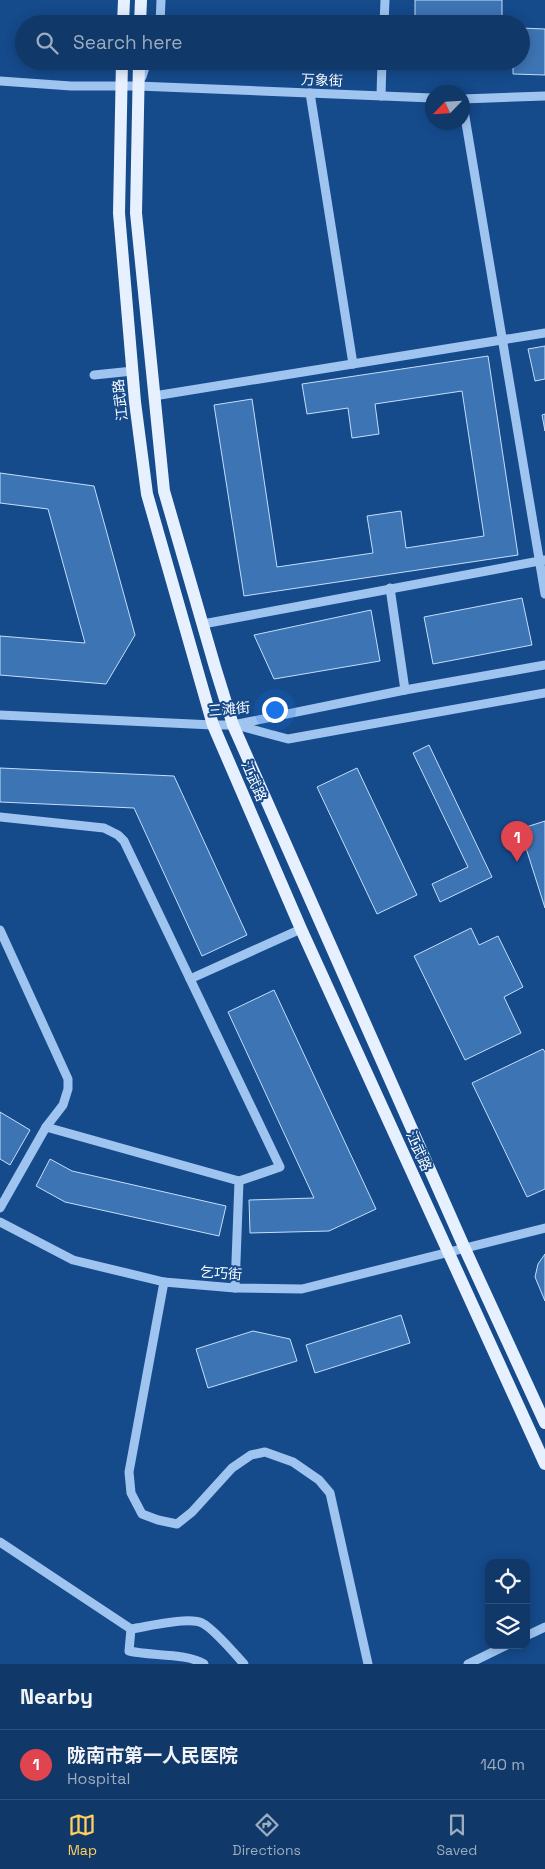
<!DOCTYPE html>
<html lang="en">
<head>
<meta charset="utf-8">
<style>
	:root { --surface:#103868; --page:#1e4371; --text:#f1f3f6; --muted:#9cacc0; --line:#30527c; --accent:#ffce5c }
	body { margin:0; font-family:"Space Grotesk","Noto Sans SC",sans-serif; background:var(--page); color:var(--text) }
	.controls { position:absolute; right:15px; bottom:15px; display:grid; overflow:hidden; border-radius:10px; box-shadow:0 2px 12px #0003 }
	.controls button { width:45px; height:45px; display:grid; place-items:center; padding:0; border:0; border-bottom:1px solid var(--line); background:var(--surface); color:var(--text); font:25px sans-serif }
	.compass { position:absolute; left:425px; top:85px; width:45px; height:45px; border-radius:50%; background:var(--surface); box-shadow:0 2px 12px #0003; rotate:245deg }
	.you { position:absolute; left:274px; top:709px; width:18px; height:18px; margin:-12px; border:4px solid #fff; border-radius:50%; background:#1a73e8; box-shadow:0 0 0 8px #1a73e833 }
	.badge { display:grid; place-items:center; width:32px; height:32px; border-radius:50%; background:var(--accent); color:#fff; font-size:16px; font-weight:700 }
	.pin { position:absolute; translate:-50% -41px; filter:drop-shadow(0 1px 2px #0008) }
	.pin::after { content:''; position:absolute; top:26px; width:18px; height:15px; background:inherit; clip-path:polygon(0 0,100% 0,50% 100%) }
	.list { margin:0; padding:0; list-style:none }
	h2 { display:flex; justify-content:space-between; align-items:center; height:65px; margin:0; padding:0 20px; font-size:21px }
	h2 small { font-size:16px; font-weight:400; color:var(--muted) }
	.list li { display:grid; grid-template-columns:32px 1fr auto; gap:15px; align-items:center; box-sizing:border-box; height:70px; padding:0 20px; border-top:1px solid var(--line) }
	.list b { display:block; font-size:19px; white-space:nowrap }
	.list p { margin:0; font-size:16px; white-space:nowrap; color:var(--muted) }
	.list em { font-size:16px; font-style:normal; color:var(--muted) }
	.icon { flex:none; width:28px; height:28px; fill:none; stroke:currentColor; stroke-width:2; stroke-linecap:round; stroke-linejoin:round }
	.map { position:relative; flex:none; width:545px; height:1664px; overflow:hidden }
	.search { position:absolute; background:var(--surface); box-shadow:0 2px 12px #0003; left:15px; right:15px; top:15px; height:55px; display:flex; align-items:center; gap:12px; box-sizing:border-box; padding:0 18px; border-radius:28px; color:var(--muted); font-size:19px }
	.sheet { height:135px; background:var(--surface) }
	nav { display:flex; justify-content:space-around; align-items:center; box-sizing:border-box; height:70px; border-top:1px solid var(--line); background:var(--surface); font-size:14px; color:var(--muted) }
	nav a { display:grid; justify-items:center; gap:2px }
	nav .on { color:var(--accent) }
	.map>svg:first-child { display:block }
</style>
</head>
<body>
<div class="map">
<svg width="545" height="1664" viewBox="0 0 545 1664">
	<rect width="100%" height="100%" fill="#154a8b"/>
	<g fill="#3d74b4" stroke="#c4defb">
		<polygon points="415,0 502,0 502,23 415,24"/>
		<polygon points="198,20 370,22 370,24 198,24"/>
		<polygon points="521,28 545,29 545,75 513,74 513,61 521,61"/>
		<polygon points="198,61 370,61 370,63"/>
		<polygon points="545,346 545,379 535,381 528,349"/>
		<polygon points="488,356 518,555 244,596 214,405 252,399 277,567 373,553 367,516 401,511 406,548 484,536 462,391 375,404 379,434 352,438 348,408 307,414 302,384"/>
		<polygon points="545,414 545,431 542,415"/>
		<polygon points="0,473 94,486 135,635 106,684 0,675 0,636 85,643 48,509 0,503"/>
		<polygon points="522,598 532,645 433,664 424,617"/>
		<polygon points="371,610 380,661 274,679 254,635"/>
		<polygon points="429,745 492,877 440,902 432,884 468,867 413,753"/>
		<polygon points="0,768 174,776 247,935 202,956 134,808 0,802"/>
		<polygon points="357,768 417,895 377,914 317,787"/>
		<polygon points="545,821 545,908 520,829"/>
		<polygon points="471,928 479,945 498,936 523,987 504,997 521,1033 465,1060 414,956"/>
		<polygon points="274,990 376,1209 329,1231 250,1233 249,1200 314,1198 228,1012"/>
		<polygon points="543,1049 545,1052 545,1189 527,1197 472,1083"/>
		<polygon points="0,1112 30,1130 10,1165 0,1159"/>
		<polygon points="50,1159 72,1171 226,1206 219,1236 65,1202 36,1186"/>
		<polygon points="545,1254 545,1301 535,1277 538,1264"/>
		<polygon points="401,1315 410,1343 315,1373 306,1345"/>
		<polygon points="253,1331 290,1339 297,1361 208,1388 196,1349"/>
	</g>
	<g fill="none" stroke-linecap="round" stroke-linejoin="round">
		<g stroke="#9ec4ef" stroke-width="9">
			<polyline points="160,24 161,0"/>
			<polyline points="384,24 385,0"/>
			<polyline points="142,77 147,61"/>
			<polyline points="0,81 71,86 138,86 432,98"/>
			<polyline points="310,93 353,364"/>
			<polyline points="381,96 382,61"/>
			<polyline points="462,99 545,594"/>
			<polyline points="462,99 545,96"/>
			<polyline points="94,375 133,371"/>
			<polyline points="154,396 545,333"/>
			<polyline points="390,588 405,690"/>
			<polyline points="203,624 545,560"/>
			<polyline points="0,715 213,725 233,725 405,690 545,665"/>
			<polyline points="236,725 288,739 545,693"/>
			<polyline points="0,817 104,828 118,835 124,841 280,1167 239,1181 46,1127"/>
			<polyline points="0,930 68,1079 68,1089 63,1105 46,1127 0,1208"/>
			<polyline points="190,979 301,929"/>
			<polyline points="0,1222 73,1260 164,1282 235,1288 302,1289 545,1228"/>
			<polyline points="164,1282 129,1472 131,1493 142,1514 158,1520 177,1524 192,1512 232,1468 251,1455 265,1452 293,1462 319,1480 330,1493 368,1664"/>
			<polyline points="235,1288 239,1181"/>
			<path d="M0,1542l131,87c15,-2 58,-13 71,-6 11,5 33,31 42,41"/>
			<path d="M131,1629l-2,22c21,5 59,2 75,13"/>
			<polyline points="526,1636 545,1627"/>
			<polyline points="468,1664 507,1645"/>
		</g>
		<g stroke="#e6f0ff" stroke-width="12">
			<polyline points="123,24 124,0"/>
			<polyline points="140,24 141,0"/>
			<polyline points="122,61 119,213 135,402 147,494 213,725 301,929 545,1464"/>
			<polyline points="139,61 136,213 164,491 215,667 233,725 465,1249 545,1423"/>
		</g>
	</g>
	<g text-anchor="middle" stroke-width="4" stroke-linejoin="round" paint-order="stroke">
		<g font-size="14" fill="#fff" stroke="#154a8b">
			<text transform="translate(322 80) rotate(2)" y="5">万象街</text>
			<text transform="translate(120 400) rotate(-96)" y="5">江武路</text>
			<text transform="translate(229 709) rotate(-5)" y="5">三滩街</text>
			<text transform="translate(254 781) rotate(67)" y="5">江武路</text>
			<text transform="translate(419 1151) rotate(66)" y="5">江武路</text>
			<text transform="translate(221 1273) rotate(4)" y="5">乞巧街</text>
		</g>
	</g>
</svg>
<div class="controls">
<button><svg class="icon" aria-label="locate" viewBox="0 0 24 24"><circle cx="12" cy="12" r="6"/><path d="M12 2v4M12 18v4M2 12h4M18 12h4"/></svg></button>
<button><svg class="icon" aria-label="layers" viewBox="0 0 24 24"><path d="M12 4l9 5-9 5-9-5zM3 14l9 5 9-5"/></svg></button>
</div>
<svg class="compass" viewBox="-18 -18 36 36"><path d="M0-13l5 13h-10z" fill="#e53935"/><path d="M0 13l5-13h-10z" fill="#9cacc0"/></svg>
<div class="you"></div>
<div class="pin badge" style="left:517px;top:862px;background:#e0444e">1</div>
<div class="search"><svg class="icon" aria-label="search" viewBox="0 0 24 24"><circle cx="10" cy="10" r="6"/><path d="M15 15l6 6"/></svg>Search here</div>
</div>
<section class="sheet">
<h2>Nearby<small></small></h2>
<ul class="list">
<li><span class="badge" style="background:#e0444e">1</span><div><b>陇南市第一人民医院</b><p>Hospital</p></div><em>140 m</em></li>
</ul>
</section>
<nav>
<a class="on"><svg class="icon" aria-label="map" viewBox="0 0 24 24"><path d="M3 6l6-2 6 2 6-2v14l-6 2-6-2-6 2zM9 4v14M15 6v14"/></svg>Map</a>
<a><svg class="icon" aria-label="directions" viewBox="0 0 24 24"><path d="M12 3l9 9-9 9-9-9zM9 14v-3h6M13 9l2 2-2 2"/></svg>Directions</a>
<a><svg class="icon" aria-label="saved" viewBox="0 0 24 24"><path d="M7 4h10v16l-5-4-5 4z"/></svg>Saved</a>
</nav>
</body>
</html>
